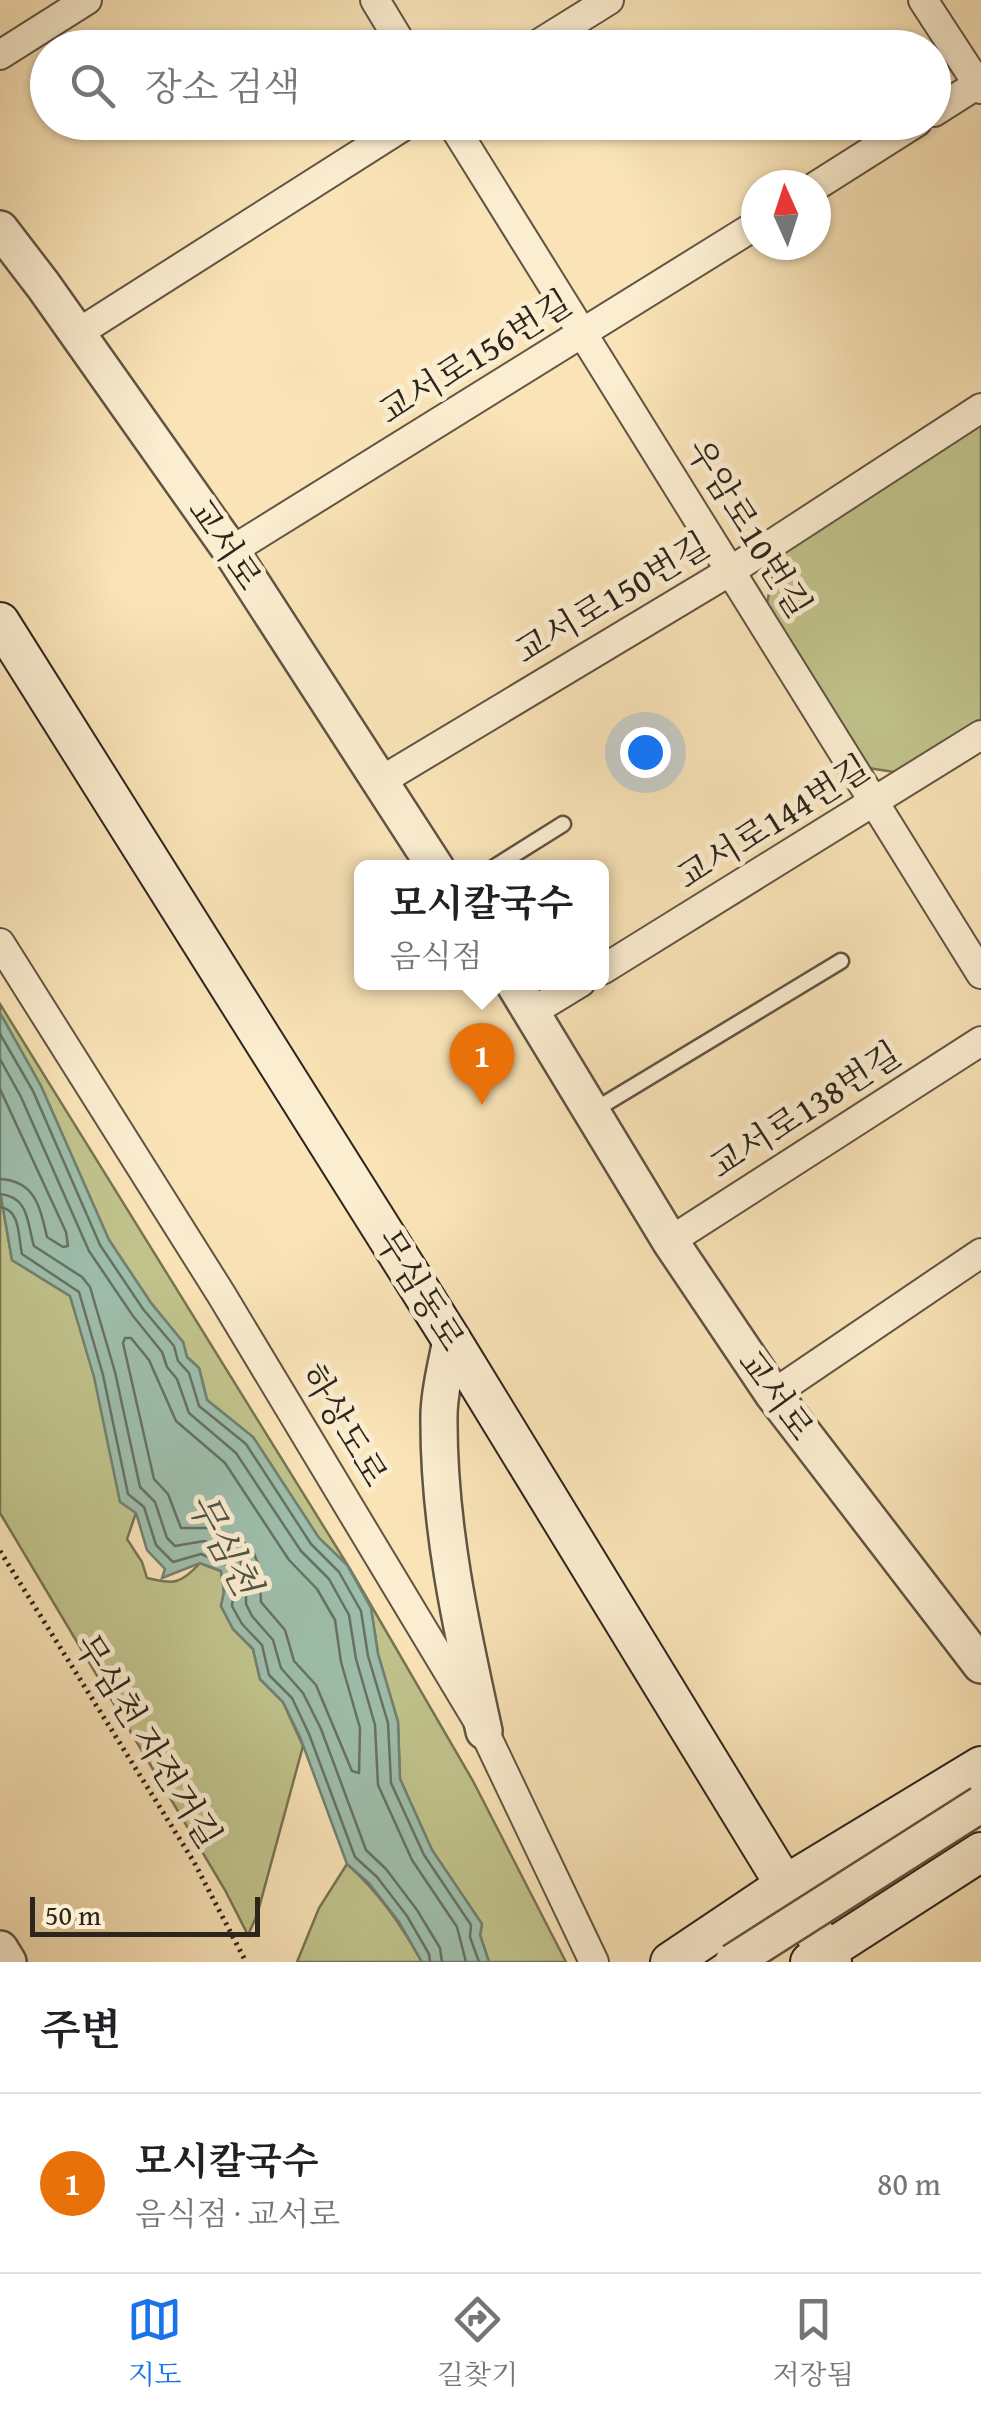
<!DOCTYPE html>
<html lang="ko">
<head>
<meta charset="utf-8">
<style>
	:root { --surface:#fff; --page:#f2f2f2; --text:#202124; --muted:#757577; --line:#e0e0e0; --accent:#1a73e8 }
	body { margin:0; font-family:"Gentium Book Plus","Noto Serif KR",serif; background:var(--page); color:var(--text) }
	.compass { position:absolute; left:741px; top:170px; width:90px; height:90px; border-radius:50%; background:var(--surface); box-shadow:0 2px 8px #0004; rotate:357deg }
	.scale { position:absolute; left:30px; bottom:25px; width:230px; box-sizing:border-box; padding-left:10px; border:5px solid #2d251c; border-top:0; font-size:28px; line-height:35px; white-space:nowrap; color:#2d251c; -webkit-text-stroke:8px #fbedd0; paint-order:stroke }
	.you { position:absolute; left:645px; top:752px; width:35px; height:35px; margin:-25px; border:8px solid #fff; border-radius:50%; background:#1a73e8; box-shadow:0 0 0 15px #1a73e833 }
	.badge { display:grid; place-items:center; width:65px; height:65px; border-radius:50%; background:var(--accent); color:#fff; font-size:32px; font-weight:700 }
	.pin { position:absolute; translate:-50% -82px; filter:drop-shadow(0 2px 5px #0008) }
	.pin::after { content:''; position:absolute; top:52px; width:35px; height:30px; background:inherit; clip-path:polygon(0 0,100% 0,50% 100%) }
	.popup { position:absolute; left:354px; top:860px; width:255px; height:130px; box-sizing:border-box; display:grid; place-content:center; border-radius:15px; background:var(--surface); filter:drop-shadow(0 2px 8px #0005); font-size:32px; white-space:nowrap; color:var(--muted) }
	.popup b { font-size:38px; color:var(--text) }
	.popup::after { content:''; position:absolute; left:50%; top:100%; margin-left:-20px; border:20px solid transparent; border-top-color:var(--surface) }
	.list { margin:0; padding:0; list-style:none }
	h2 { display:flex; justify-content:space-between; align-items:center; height:130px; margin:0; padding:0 40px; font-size:42px }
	h2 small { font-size:32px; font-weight:400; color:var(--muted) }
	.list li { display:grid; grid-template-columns:65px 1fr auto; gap:30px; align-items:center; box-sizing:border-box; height:180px; padding:0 40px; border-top:2px solid var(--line) }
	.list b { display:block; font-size:38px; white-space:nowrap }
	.list p { margin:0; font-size:32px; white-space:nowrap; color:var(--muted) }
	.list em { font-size:32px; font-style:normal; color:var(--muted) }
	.icon { flex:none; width:55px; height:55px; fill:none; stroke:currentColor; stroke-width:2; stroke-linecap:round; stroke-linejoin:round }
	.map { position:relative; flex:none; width:981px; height:1962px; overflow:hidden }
	.search { position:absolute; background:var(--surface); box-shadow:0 2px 8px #0004; left:30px; right:30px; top:30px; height:110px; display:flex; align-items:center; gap:25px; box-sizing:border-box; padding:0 35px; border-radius:55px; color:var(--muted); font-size:38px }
	.sheet { height:310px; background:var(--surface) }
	nav { display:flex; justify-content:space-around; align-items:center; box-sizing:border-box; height:140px; border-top:2px solid var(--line); background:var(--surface); font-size:28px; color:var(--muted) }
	nav a { display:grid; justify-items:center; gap:5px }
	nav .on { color:var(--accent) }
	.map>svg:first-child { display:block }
</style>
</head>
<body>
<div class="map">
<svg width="981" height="1962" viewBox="0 0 981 1962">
	<rect width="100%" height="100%" fill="#f9e3b7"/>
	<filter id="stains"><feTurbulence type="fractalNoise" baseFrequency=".002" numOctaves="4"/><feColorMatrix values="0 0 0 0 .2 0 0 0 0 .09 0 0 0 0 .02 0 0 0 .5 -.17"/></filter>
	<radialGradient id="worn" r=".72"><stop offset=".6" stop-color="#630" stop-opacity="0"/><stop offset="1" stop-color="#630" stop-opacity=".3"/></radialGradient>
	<g fill="#c1c38c" stroke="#777454" stroke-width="2.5">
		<polygon points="981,423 981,721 901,773 868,768 767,603 777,555"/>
		<polygon points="0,1004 350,1569 473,1781 566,1962 489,1962 480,1935 482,1924 432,1850 400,1779 398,1722 378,1654 371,1608 347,1565 319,1538 253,1437 207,1400 199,1368 187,1357 183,1342 151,1303 109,1240 41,1086 0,1013"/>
		<path d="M0,1191l12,69 58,36 66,217 -9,26 15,23 5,16c27,6 33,7 53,-15l21,8 3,21 -3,14 12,23 20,20 7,30 23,23 20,44 -46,169 -9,20 -23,-45 -225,-377z"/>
		<path d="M347,1864c32,28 54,61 75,98h-125l22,-54z"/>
	</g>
	<polygon fill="#9ebeac" stroke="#718172" stroke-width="2.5" points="0,1013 41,1086 109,1240 151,1303 183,1342 187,1357 199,1368 207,1400 253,1437 319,1538 347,1565 371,1608 378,1654 398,1722 400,1779 432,1850 482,1924 480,1935 489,1962 422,1962 399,1922 369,1883 347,1864 300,1737 283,1702 260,1679 253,1649 233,1629 221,1606 224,1592 221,1571 200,1563 162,1578 165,1569 147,1550 136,1513 120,1502 94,1377 70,1296 12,1260 0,1191"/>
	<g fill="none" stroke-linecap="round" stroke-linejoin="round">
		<g stroke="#667264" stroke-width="2.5">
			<polyline points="0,1034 33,1091 100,1245 143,1309 174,1346 178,1361 189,1373 199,1406 246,1444 311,1544 339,1572 361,1611 368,1656 388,1723 391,1783 424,1855 471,1925 470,1937 479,1962"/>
			<polyline points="0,1059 21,1097 89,1251 133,1316 162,1352 167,1367 177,1379 189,1413 236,1453 301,1551 329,1579 349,1615 356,1659 375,1725 378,1785 412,1860 457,1927 466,1962"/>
			<path d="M0,1089l66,143 2,14 -5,1 -16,-10c-7,-29 -11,-56 -47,-58"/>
			<path d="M0,1194c30,3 27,30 34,52l48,31 8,10 25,85 25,115 15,15 12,36 8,8 29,-5 27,10 9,8 6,29v16l6,12 21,24 8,28 22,25 18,36 45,121 20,19 31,41 23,38 2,14"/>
			<path d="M0,1207c21,3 18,30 22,47l57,38 24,83 25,119 16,13 12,38 17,17 28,-8 29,12 4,25 -2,15 10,18 20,21 7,30 23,23 17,36 46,123 22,20 30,39 22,38 1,8"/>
			<polygon points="125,1338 131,1338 149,1360 176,1421 225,1463 289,1560 317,1589 335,1620 341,1662 360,1728 359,1773 352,1771 316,1685 294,1661 285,1630 261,1602 259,1566 253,1551 238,1537 211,1528 181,1528 168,1494 154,1479 123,1343"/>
		</g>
		<g stroke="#605443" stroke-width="19">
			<g id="service">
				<polyline points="493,868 563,824"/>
				<polyline points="593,1111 841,961"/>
			</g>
		</g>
		<g stroke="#605443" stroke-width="32">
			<g id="minor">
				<polyline points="375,0 404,48"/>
				<polyline points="923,0 981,89"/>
				<polyline points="532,48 609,0"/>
				<polyline points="0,55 87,0"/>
				<polyline points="934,112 978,84"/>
				<polyline points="451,122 981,974"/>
				<polyline points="816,186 917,122"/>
				<polyline points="78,333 410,122"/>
				<polyline points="231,551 756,225"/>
				<polyline points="379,782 732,570 981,408"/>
				<polyline points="0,943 221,1294 484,1731 594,1962"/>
				<polyline points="602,970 981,735"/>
				<polyline points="532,1012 581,982"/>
				<polyline points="670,1241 981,1041"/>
				<polyline points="773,1394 981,1253"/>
			</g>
		</g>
		<g stroke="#605443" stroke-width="40">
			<g id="tertiary">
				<polyline points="0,229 43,285 231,551 436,868"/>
				<polyline points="513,982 670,1241 773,1394 981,1665"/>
				<path d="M451,1339c-4,25 -12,51 -12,77 -1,107 22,211 45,315"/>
				<polyline points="0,1949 8,1962"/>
			</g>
		</g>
		<g stroke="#2d251c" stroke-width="42">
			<g id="secondary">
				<polyline points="0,622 451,1339 832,1962"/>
				<polyline points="670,1962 783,1886 981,1766"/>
				<polyline points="810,1962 981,1852"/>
			</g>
		</g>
		<polyline stroke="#2d251c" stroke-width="5" stroke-dasharray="2.5 5" stroke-linecap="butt" points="0,1551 194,1862 246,1962"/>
		<use href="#service" stroke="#fbedd0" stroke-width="14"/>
		<use href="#minor" stroke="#fbedd0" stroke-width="28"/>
		<use href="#tertiary" stroke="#fbedd0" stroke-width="35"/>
		<use href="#secondary" stroke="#fbedd0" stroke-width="38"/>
		<g stroke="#605443" stroke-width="40" stroke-linecap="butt">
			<polyline id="tertiary-bridge" points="733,1962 981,1804"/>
		</g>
		<use href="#tertiary-bridge" stroke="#fbedd0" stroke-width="35"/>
	</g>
	<g text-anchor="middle" stroke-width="10" stroke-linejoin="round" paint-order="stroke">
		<g font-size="35" fill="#2d251c" stroke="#fbedd0">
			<text transform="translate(475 357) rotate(-32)" y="12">교서로156번길</text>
			<text transform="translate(749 528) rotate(58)" y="12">우암로10번길</text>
			<text transform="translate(225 544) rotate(56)" y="12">교서로</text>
			<text transform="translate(612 598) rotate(-31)" y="12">교서로150번길</text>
			<text transform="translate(773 822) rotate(-32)" y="12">교서로144번길</text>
			<text transform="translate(805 1110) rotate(-33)" y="12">교서로138번길</text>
			<text transform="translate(420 1290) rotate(58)" y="12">무심동로</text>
			<text transform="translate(776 1395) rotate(54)" y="12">교서로</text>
			<text transform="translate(344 1425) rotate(59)" y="12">하상도로</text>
			<text transform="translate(148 1741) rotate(58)" y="12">무심천 자전거길</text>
		</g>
		<g font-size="38" font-style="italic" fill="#4f5347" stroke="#fbedd0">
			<text transform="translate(224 1544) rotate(62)" y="13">무심천</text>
		</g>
	</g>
	<rect width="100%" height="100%" filter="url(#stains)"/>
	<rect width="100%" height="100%" fill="url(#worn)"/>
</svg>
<svg class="compass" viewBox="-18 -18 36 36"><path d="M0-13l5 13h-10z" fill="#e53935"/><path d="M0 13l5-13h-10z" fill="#757577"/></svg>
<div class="scale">50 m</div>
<div class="you"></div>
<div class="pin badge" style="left:482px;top:1105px;background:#e8710a">1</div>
<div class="popup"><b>모시칼국수</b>음식점</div>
<div class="search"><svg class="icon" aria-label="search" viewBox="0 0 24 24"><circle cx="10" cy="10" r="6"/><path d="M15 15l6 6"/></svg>장소 검색</div>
</div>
<section class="sheet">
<h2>주변<small></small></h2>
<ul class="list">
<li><span class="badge" style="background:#e8710a">1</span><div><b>모시칼국수</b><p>음식점 · 교서로</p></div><em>80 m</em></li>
</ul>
</section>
<nav>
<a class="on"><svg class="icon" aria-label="map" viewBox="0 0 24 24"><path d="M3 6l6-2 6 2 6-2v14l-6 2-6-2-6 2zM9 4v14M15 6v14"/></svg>지도</a>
<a><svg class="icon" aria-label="directions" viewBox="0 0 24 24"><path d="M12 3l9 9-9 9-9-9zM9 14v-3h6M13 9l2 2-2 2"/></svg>길찾기</a>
<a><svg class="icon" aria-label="saved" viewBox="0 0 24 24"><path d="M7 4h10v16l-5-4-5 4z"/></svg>저장됨</a>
</nav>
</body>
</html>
